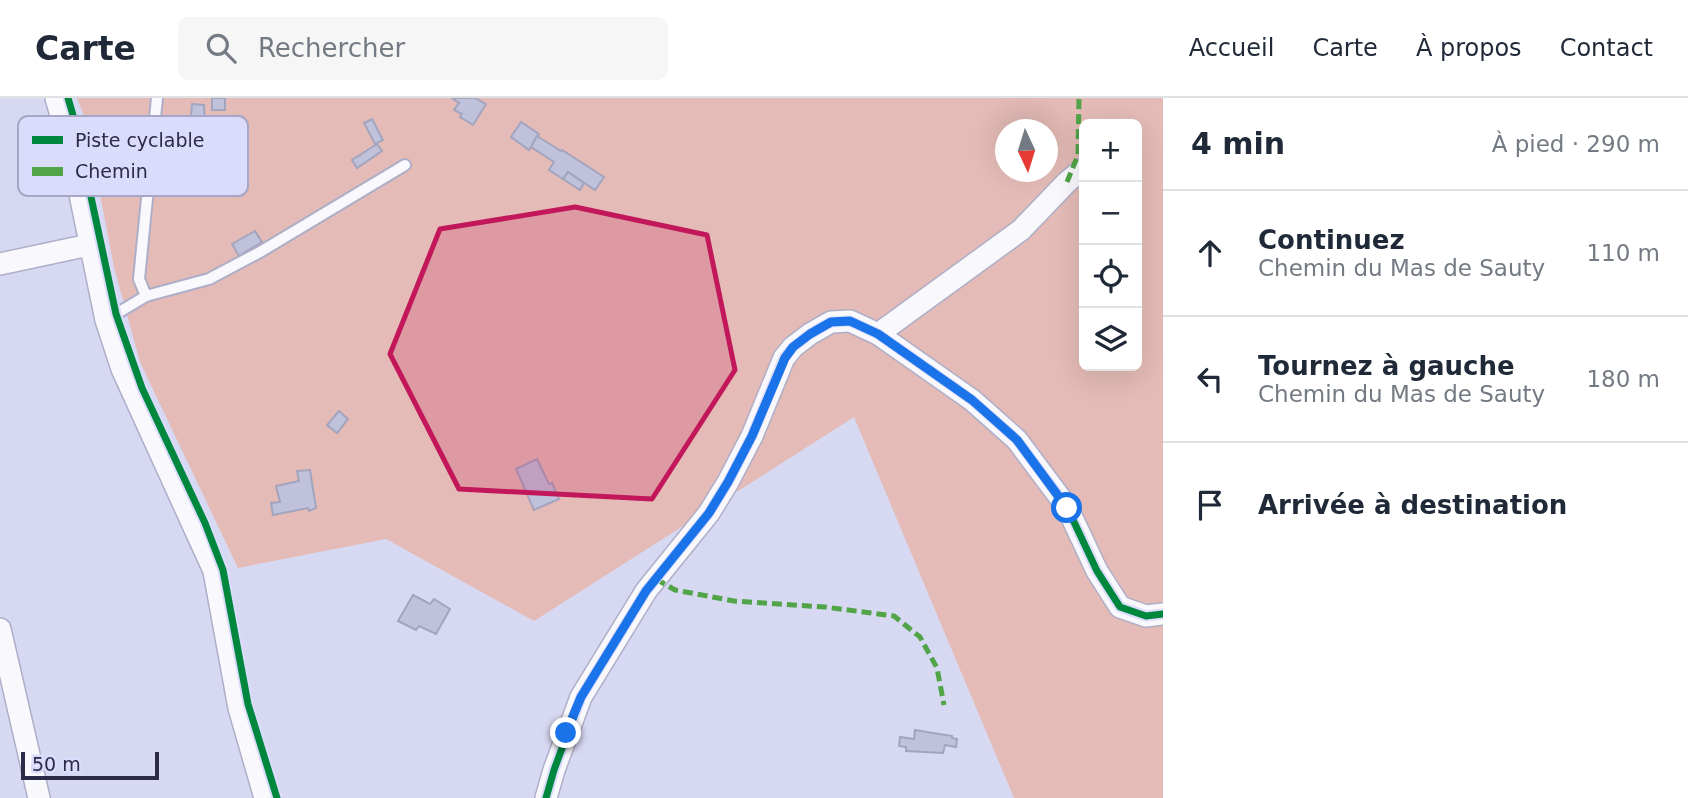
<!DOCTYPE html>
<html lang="fr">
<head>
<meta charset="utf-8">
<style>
	:root { --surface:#fff; --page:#f6f6f7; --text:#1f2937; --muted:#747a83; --line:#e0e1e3 }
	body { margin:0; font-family:"DejaVu Sans",sans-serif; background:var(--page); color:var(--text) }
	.controls { position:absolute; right:21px; top:21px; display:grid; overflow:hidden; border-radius:10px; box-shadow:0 7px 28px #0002 }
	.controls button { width:63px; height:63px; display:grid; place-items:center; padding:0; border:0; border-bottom:2px solid var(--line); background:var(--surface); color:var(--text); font:35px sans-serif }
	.compass { position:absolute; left:995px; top:21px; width:63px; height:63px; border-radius:50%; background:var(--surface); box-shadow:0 7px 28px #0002; rotate:176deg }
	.scale { position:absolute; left:21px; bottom:18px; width:138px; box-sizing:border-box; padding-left:7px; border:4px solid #2b2a49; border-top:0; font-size:19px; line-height:24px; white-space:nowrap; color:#2b2a49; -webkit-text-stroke:5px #dbdcfc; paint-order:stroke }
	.stop { position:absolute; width:21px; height:21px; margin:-16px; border:5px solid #1a73e8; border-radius:50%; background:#fff }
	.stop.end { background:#1a73e8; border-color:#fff; box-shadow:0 2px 7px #0008 }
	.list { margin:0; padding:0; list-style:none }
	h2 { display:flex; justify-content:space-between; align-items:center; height:91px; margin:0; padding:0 28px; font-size:30px }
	h2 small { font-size:23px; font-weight:400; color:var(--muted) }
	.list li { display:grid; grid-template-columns:46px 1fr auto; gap:21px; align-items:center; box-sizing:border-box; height:126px; padding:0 28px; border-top:2px solid var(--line) }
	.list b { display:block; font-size:26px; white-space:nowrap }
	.list p { margin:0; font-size:23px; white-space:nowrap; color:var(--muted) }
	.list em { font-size:23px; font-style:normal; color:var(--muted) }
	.icon { flex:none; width:38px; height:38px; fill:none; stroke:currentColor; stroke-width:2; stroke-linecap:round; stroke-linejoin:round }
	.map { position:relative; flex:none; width:1163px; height:700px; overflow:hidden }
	header { display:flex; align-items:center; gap:42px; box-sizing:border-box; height:98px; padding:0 35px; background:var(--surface); border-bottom:2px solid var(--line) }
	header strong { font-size:33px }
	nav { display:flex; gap:38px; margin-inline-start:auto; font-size:24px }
	.search { width:490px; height:63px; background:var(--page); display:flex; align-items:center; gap:18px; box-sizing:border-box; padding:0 24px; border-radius:10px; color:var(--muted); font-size:26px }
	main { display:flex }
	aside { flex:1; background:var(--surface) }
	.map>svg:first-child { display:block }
</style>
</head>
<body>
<header>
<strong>Carte</strong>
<div class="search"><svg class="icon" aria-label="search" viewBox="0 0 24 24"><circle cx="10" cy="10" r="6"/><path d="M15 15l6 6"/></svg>Rechercher</div>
<nav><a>Accueil</a><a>Carte</a><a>À propos</a><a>Contact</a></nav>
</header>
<main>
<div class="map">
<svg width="1163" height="700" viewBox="0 0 1163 700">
	<rect width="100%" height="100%" fill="#d7d8f2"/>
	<path fill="#e4bbb6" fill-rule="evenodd" d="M77,0h1086v700h-149l-160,-381 -320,204 -148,-82 -148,29 -98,-206 -26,-95 -28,-146zM1084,26h53v242h-53zM1006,32h42v42h-42z"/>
	<g fill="#c0c1db" stroke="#a3a4bd" stroke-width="2">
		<rect x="212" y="0" width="13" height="12"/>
		<polygon points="452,0 475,0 486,6 473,27 460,19 462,16 454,12 459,5"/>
		<polygon points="192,6 204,7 206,45 211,45 214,63 193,66 189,18 191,18"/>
		<polygon points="372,21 383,42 375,46 364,25"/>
		<polygon points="521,24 539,36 529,52 511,39"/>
		<polygon points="537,38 561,53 562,52 604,79 595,92 568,74 563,81 549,72 554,64 531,49"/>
		<polygon points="377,46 382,53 357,70 352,62"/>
		<polygon points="568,74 584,85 580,92 563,81"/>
		<polygon points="255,133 262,144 239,158 232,146"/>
		<polygon points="339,313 348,321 337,335 327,327"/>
		<polygon points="537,361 549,386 552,385 559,401 534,412 516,371"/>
		<polygon points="310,372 316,410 309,413 308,410 273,417 271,405 280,404 276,388 299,383 297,373"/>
		<polygon points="413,497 430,506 434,501 450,511 436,536 419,528 416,532 398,523"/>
		<polygon points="915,632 952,638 952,640 957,641 956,649 945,647 943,655 906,653 906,649 899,648 900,639 914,641"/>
	</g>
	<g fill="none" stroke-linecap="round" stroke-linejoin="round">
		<g stroke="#aeaec8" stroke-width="14">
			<g id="service">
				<polyline points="146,198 139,181 157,0"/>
				<polyline points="106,222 146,198 209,181 260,154 405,67"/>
			</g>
		</g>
		<g stroke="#aeaec8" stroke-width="24">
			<g id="minor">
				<polyline points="56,0 71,53 106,222 122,271 214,473 239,610 265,700"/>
				<polyline points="0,166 89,147"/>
				<polyline points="878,236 1021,132 1067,84 1084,70"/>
				<polyline points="0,531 39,700"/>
				<polyline points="546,700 554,672 581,599 646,493 709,415 728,384 752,338 784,260 793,249 810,236 831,224 850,223 878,236 972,302 1017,342 1067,409 1097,473 1120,509 1146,518 1163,516"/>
			</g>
		</g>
		<use href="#service" stroke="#f9f9fd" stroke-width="10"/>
		<use href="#minor" stroke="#f9f9fd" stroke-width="21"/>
		<g stroke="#51a447" stroke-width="5" stroke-dasharray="10 5" stroke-linecap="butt">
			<polyline points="1067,84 1078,57 1079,0"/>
			<polyline points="656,481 675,492 734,503 825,509 894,518 920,539 937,570 944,607"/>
		</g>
		<g stroke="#dbdcfc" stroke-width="11">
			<g id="cycleway">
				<polyline points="68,0 75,24 116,216 142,290 205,425 223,472 248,606 277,700"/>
				<polyline points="546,700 554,672 581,599 646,493 709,415 728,384 752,338 784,260 793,249 810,236 831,224 850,223 878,236 972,302 1017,342 1067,409 1097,473 1120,509 1146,518 1163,516"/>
			</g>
		</g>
		<use href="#cycleway" stroke="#00873e" stroke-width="7"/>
	</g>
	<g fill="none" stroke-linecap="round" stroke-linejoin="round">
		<polyline stroke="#1a73e8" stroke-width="9" points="566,635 581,599 646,493 709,415 728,384 752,338 785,260 793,249 810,236 831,224 850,223 878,236 972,302 1017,342 1067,410"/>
	</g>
	<path fill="#c2185b" fill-opacity="0.2" stroke="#c2185b" stroke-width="5" stroke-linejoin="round" d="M575,109l132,28 28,135 -83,129 -193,-10 -69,-135 50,-125z"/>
	<rect x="18" y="18" width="230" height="80" rx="10" fill="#dbdcfc" stroke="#a6a7c6" stroke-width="2"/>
	<rect x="32" y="38" width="31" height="8" fill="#00873e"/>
	<rect x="32" y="69" width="31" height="9" fill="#51a447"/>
	<g font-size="19" fill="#2b2a49">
		<text x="75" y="49">Piste cyclable</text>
		<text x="75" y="80">Chemin</text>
	</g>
</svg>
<div class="controls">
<button>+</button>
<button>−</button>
<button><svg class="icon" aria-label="locate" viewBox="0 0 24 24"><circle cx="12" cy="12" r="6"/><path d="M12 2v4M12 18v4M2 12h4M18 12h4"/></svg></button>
<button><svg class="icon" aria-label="layers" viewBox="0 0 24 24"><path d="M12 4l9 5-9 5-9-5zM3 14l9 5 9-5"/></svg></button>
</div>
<svg class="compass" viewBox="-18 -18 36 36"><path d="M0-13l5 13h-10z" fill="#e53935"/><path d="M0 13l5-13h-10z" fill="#747a83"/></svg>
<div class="scale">50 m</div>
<div class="stop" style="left:1067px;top:410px"></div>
<div class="stop end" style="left:566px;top:635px"></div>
</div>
<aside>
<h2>4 min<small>À pied · 290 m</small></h2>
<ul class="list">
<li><svg class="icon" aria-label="ahead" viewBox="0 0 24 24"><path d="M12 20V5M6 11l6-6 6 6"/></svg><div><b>Continuez</b><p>Chemin du Mas de Sauty</p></div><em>110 m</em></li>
<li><svg class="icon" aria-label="left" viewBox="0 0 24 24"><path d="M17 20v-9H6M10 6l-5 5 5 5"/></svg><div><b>Tournez à gauche</b><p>Chemin du Mas de Sauty</p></div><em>180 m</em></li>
<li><svg class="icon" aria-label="arrive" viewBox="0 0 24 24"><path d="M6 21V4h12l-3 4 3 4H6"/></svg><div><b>Arrivée à destination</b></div></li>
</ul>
</aside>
</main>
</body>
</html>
